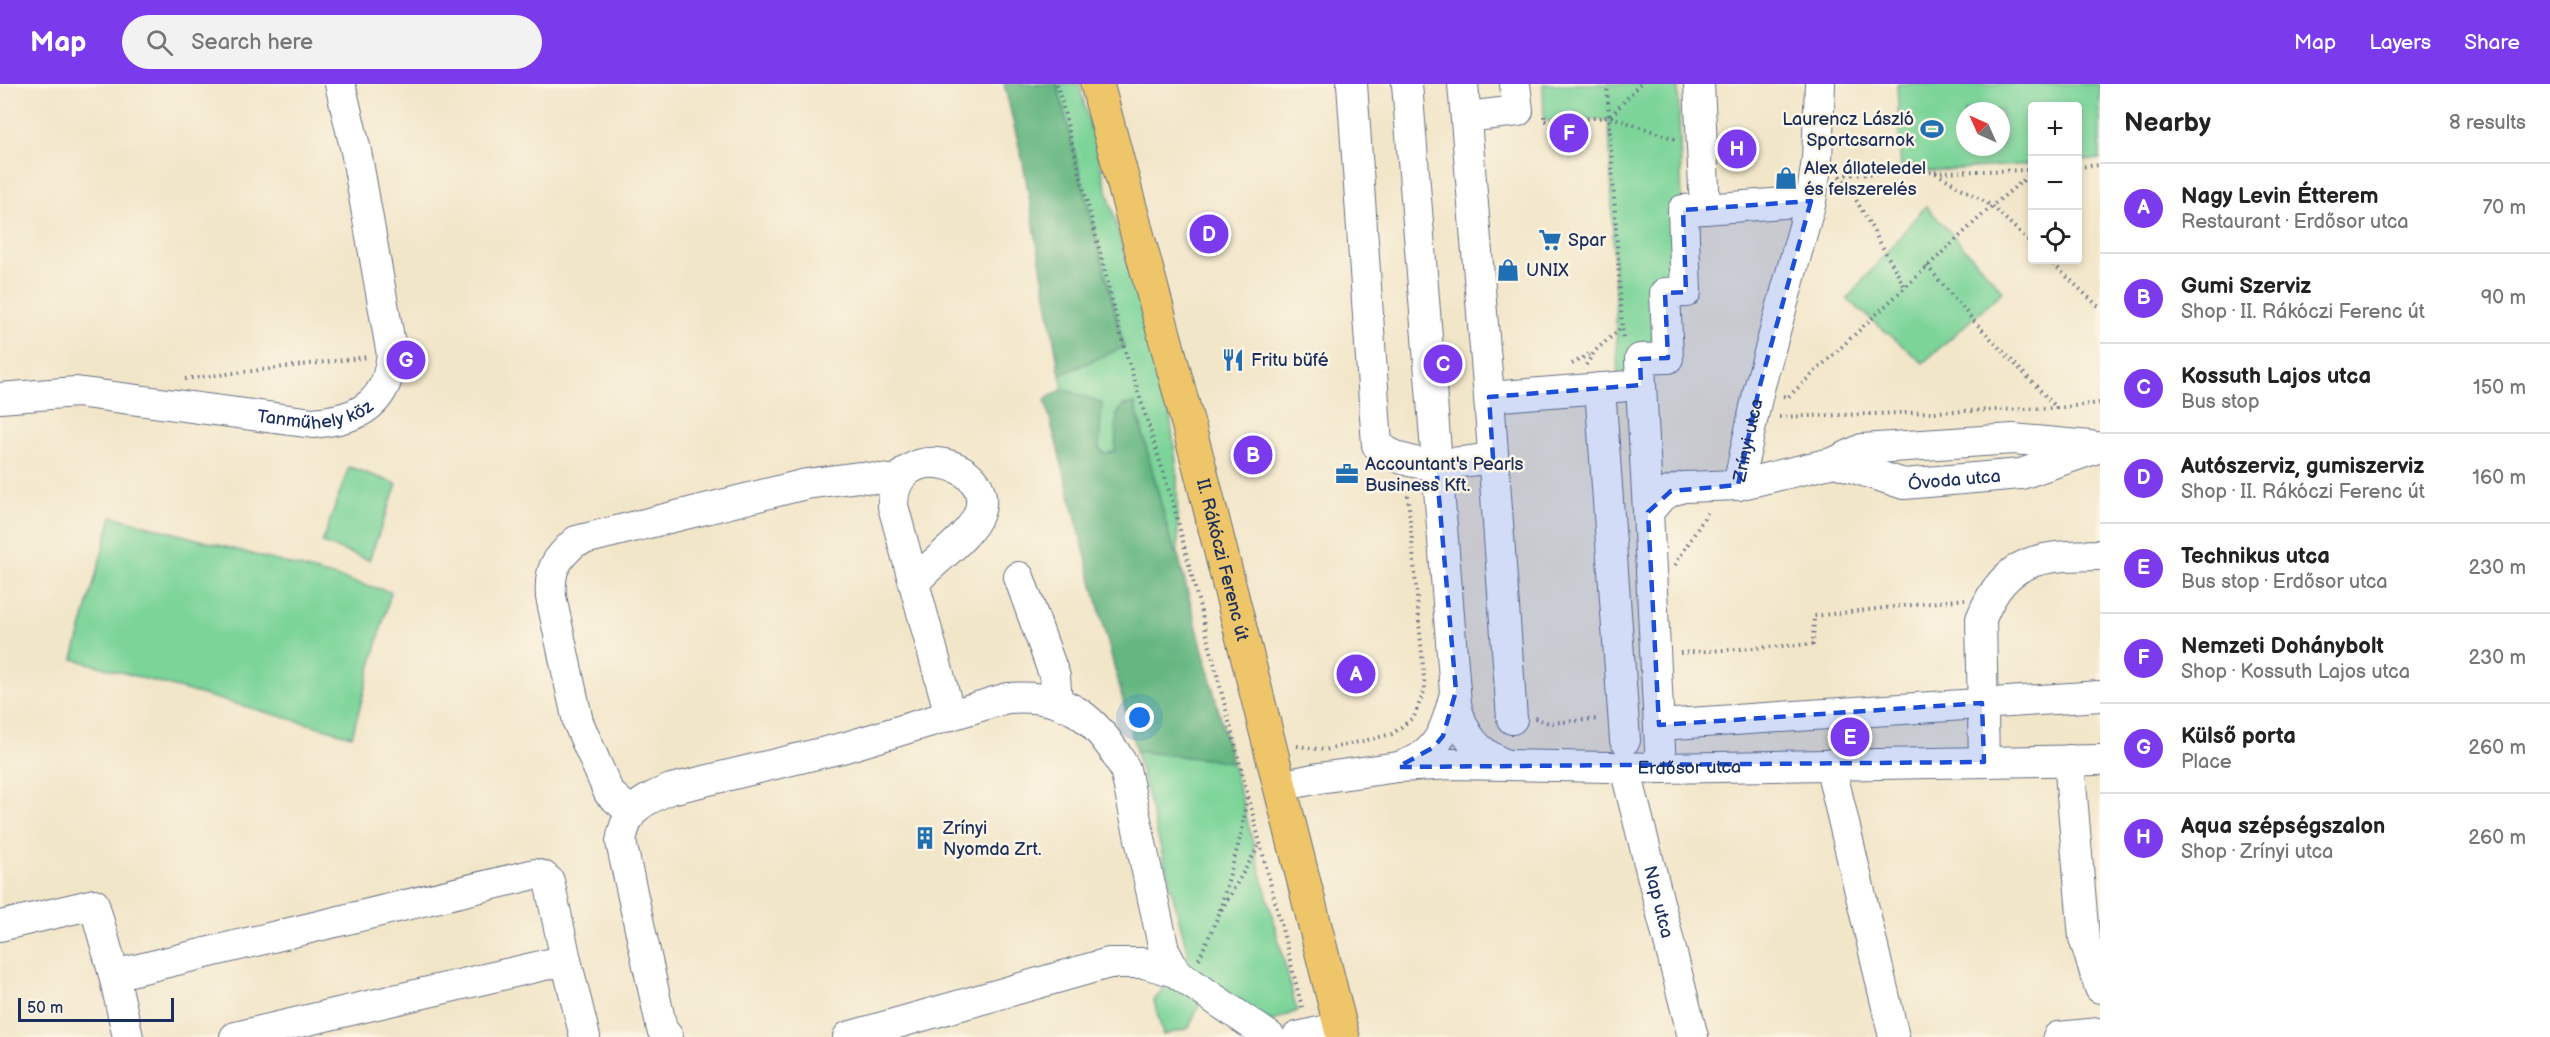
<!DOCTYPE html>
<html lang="en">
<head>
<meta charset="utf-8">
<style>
	:root { --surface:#fff; --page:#f2f2f2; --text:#222; --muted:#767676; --line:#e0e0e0; --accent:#7c3aed }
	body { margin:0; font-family:"Balsamiq Sans",sans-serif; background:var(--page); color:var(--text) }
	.controls { position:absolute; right:18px; top:18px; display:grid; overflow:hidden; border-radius:6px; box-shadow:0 3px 9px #0003 }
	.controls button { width:54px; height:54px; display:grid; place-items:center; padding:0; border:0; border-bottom:2px solid var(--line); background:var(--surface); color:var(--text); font:30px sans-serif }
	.compass { position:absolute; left:1956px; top:18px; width:54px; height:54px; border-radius:50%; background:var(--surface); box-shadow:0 3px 9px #0003; rotate:315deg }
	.scale { position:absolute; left:18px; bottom:15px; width:156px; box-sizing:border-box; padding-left:6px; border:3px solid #1b2f5e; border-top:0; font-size:16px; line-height:21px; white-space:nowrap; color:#1b2f5e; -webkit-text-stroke:4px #fcf5e5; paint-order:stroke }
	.you { position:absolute; left:1140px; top:634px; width:21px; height:21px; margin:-15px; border:4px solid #fff; border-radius:50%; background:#1a73e8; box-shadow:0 0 0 9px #1a73e833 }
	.badge { display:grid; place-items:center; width:39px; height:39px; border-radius:50%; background:var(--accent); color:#fff; font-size:20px; font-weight:700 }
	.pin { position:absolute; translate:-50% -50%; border:3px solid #fff; box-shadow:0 2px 6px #0006 }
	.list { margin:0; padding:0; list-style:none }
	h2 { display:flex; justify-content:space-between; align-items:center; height:78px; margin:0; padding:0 24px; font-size:26px }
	h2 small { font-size:20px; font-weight:400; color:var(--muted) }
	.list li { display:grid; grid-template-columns:39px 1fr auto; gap:18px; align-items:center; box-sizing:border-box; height:90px; padding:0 24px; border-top:2px solid var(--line) }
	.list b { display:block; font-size:22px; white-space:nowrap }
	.list p { margin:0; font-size:20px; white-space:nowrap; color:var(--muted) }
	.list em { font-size:20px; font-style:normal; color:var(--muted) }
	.icon { flex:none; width:33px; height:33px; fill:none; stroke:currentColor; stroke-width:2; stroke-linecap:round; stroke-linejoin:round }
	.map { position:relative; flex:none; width:2100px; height:953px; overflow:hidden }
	header { display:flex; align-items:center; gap:36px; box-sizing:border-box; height:84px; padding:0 30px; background:var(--accent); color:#fff }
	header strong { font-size:28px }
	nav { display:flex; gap:33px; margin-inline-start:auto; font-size:21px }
	.search { width:420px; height:54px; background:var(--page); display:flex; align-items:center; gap:15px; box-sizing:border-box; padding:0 21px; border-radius:33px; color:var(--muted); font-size:22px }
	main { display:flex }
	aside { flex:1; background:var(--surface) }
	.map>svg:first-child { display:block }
</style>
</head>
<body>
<header>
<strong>Map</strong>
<div class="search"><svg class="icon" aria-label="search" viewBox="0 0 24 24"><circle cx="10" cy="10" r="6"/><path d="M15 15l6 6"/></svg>Search here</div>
<nav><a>Map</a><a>Layers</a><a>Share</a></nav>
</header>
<main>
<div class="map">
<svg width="2100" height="953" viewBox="0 0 2100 953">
	<rect width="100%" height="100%" fill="#fcf5e5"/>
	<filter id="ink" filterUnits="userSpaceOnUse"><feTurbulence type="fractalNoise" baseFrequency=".0167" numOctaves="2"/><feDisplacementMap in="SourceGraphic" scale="12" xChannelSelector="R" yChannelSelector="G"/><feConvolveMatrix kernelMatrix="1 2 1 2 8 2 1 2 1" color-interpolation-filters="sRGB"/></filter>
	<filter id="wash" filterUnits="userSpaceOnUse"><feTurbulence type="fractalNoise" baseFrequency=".008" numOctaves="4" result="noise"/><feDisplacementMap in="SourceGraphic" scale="24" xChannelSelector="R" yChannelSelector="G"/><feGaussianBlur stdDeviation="1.35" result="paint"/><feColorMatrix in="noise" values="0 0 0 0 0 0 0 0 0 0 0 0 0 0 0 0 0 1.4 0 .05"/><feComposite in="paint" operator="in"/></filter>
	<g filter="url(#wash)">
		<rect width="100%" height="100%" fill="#f2e6c9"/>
		<g fill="#7cd499" stroke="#4c827c" stroke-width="1.5" fill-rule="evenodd">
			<polygon points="1057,0 1079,0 1120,155 1169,323 1177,386 1178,471 1117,356 1115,367 1105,370 1099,364 1101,319 1063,305 1060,291 1124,262"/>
			<polygon points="1543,0 1678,0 1682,119 1676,202 1663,268 1636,296 1618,297 1609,36 1544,37"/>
			<path d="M1897,0h203v75l-22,2v-55h-46v58l-131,9zM1965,27h36v36h-36z"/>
			<polygon points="1926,122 2003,207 1923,279 1847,215"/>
			<polygon points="349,383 397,400 369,476 322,459"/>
			<polygon points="112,432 391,508 352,652 73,575"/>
			<polygon points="1136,667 1232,678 1297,927 1273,937 1201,916 1189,944 1163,951 1154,917 1188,870"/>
		</g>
		<g fill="#65b681" stroke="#407270" stroke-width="1.5">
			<polygon points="1004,0 1057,0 1124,263 1060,291 1023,78"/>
			<polygon points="1063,305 1102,319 1099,364 1105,370 1115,367 1117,331 1123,321 1135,320 1171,458 1178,471 1232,678 1136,667 1045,315"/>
		</g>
	</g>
	<g filter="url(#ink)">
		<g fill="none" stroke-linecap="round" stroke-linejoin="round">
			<g stroke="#666f83" stroke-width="32">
				<g id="minor">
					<path d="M1352,0l25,361c35,28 75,18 116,13"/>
					<path d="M1407,0l49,620c6,29 20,48 48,60"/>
					<polyline points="1463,0 1489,313 1512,635"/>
					<polyline points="1466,33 1518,27 1515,0"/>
					<polyline points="1705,125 1811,117"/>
					<polyline points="1641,301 1640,275 1668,274 1665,209 1686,208 1683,126 1705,125 1699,0"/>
					<polyline points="1600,304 1625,656"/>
					<polyline points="1489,313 1641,301 1648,428"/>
					<path id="s1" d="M0,314l76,-6 237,31c29,-3 57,-8 71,-37 5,-9 6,-22 8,-31l-36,-204 -16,-67"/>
					<polyline points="1835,378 1862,365 2013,355 2090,362"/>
					<path id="s2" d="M1738,401l21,-96 52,-188 6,-41 3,-76"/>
					<polyline points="1019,493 1055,593 1057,617"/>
					<path d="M914,499c18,-22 55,-44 65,-70 19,-51 -87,-78 -86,-7l57,209"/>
					<polyline points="1659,641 2100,612"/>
					<polyline points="2069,676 2084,854 2100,904"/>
					<path d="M1984,678l-3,-143c25,-63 60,-63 119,-64"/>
					<polyline points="1830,680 1894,953"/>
					<path d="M1404,681c34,-10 42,-37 50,-68"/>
					<path id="s3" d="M1625,684l68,269"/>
					<path id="s4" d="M1661,684l-13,-256 12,-14 11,-7 13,-4 54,-2 97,-23 69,22 117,-10 79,-27"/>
					<path id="s5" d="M1280,702l39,-8 79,-11 54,-3 209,4 439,-8"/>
					<path d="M631,728l-22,-19 -31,-71 -27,-125c-2,-28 4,-37 25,-56l230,-57 53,-7 39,4"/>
					<polyline points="0,842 94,820 114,891"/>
					<polyline points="128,953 114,891 535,790 543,792 549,797 566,876"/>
					<polyline points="235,953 566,876 585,953"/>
					<path d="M668,953l-6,-8 -41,-187c5,-33 20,-41 50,-53l175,-42 161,-49c60,-5 90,20 118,71l39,181 11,22"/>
					<polyline points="848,953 1109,879 1144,879 1175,888 1270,953"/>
					<polyline points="1297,953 1340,943"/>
					<polyline points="2058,953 2100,949"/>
				</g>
			</g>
			<g stroke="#666f83" stroke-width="35">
				<g id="major">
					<path id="s6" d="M1097,0l101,377 145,576"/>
				</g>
			</g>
			<g stroke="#666f83" stroke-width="4" stroke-dasharray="1.5 4.5" stroke-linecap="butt">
				<polyline points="1057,0 1124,263 1174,422 1303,927"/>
				<polyline points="1607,0 1623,257"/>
				<polyline points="1544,32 1544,37 1611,33 1678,56"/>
				<polyline points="1611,32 1640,0"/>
				<polyline points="2078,83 2100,81"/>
				<polyline points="1935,88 2032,86"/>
				<polyline points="1840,91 1934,88 1992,122 2032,160"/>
				<polyline points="1839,92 1846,98 1905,203"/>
				<polyline points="2049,176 2100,224"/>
				<polyline points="1927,182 1972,235 2057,324 2100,319"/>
				<polyline points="1572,280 1591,269"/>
				<polyline points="1586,281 1595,267 1622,243"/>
				<polyline points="185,295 368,273"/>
				<polyline points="1783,312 1788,313 1992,122 2032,89"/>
				<polyline points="1779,333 2057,324"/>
				<polyline points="1675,481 1709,426"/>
				<polyline points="1680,569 1813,560 1814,532 1965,515"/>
				<polyline points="1535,634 1549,639 1599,635"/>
				<polyline points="1297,662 1325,666 1392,650 1414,633 1425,605 1407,400"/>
				<polyline points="1220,826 1242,747 1247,711"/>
				<polyline points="1199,875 1219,830 1260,760"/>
			</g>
			<use href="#minor" stroke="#fff" stroke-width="30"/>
			<use href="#major" stroke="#eec569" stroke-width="33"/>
		</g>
	</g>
	<path fill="#1d4ed8" fill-opacity="0.2" stroke="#1d4ed8" stroke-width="4.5" stroke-dasharray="12 8" stroke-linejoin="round" d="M1811,117l-52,188 -21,96 -67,6 -23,21 11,213 323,-22 2,59 -586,5 36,-20 9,-11 13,-45 -20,-227 57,-6 -4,-61 152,-12 -1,-26 28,-1 -3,-65 21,-1 -3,-82z"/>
	<defs>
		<g id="stadium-bare" transform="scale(1.8)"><path d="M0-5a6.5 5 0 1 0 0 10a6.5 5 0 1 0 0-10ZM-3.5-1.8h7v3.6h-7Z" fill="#1f6fb2" stroke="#fcf5e5" stroke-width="2.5" paint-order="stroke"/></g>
		<g id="shop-bare" transform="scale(1.8)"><path d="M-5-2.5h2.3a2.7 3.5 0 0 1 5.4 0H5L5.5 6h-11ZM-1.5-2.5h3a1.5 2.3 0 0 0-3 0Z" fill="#1f6fb2" stroke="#fcf5e5" stroke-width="2.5" paint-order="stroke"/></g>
		<g id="supermarket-bare" transform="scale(1.8)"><path d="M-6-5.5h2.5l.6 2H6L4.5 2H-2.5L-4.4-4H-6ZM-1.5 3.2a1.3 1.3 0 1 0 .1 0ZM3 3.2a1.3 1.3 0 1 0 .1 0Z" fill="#1f6fb2" stroke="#fcf5e5" stroke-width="2.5" paint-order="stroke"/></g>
		<g id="restaurant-bare" transform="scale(1.8)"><path d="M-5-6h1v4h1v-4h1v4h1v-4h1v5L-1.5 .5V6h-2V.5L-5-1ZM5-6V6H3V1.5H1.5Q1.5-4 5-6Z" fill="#1f6fb2" stroke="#fcf5e5" stroke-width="2.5" paint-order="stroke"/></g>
		<g id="office-bare" transform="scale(1.8)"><path d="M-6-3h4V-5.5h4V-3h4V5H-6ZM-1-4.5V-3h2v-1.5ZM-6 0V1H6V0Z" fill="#1f6fb2" stroke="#fcf5e5" stroke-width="2.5" paint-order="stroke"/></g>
		<g id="building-bare" transform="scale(1.8)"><path d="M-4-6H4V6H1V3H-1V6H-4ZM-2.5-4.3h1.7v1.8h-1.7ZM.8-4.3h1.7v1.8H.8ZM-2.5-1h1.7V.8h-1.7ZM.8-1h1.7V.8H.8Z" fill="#1f6fb2" stroke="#fcf5e5" stroke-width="2.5" paint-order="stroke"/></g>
	</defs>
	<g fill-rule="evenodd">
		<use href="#stadium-bare" x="1932" y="45"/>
		<use href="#shop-bare" x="1786" y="94"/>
		<use href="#supermarket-bare" x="1550" y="156"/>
		<use href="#shop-bare" x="1508" y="186"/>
		<use href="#restaurant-bare" x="1233" y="276"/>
		<use href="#office-bare" x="1347" y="390"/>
		<use href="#building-bare" x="925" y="754"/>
	</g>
	<g text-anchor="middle" stroke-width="5" stroke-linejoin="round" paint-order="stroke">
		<g font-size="18" fill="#1b2f5e" stroke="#fcf5e5" text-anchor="start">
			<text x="1914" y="41" text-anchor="end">Laurencz László<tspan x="1914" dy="21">Sportcsarnok</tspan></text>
			<text x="1804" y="90">Alex állateledel<tspan x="1804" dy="21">és felszerelés</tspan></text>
			<text x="1568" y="162">Spar</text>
			<text x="1526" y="192">UNIX</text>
			<text x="1251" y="282">Fritu büfé</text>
			<text x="1365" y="386">Accountant's Pearls<tspan x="1365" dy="21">Business Kft.</tspan></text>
			<text x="943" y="750">Zrínyi<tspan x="943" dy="21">Nyomda Zrt.</tspan></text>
		</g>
		<g font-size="18" fill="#1b2f5e" stroke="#fcf5e5">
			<text dy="6" stroke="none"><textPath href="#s1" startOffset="318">Tanműhely köz</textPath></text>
			<text dy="6" stroke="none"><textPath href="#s2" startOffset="46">Zrínyi utca</textPath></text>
			<text dy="6" stroke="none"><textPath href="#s4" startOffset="578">Óvoda utca</textPath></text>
			<text dy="6" stroke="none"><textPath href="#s6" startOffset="492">II. Rákóczi Ferenc út</textPath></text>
			<text dy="6" stroke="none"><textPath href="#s5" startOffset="411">Erdősor utca</textPath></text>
			<text dy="6" stroke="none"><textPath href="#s3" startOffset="138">Nap utca</textPath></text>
		</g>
	</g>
</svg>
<div class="controls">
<button>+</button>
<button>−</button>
<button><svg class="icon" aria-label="locate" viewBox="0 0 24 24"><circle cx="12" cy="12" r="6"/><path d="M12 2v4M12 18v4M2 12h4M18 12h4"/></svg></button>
</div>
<svg class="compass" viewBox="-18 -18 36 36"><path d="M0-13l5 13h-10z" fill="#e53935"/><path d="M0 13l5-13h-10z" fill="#767676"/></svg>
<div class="scale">50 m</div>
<div class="you"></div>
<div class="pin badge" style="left:1356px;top:590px">A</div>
<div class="pin badge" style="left:1253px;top:371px">B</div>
<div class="pin badge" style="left:1443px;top:280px">C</div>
<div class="pin badge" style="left:1209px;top:150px">D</div>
<div class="pin badge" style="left:1850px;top:653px">E</div>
<div class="pin badge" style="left:1569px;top:49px">F</div>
<div class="pin badge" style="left:406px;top:276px">G</div>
<div class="pin badge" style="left:1737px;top:65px">H</div>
</div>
<aside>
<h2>Nearby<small>8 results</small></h2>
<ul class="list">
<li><span class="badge">A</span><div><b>Nagy Levin Étterem</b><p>Restaurant · Erdősor utca</p></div><em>70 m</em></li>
<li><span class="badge">B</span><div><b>Gumi Szerviz</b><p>Shop · II. Rákóczi Ferenc út</p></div><em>90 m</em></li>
<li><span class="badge">C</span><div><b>Kossuth Lajos utca</b><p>Bus stop</p></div><em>150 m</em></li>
<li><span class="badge">D</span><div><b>Autószerviz, gumiszerviz</b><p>Shop · II. Rákóczi Ferenc út</p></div><em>160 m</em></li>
<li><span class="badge">E</span><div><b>Technikus utca</b><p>Bus stop · Erdősor utca</p></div><em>230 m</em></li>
<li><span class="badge">F</span><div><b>Nemzeti Dohánybolt</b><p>Shop · Kossuth Lajos utca</p></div><em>230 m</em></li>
<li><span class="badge">G</span><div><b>Külső porta</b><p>Place</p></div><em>260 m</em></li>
<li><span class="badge">H</span><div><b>Aqua szépségszalon</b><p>Shop · Zrínyi utca</p></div><em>260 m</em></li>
</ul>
</aside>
</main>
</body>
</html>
